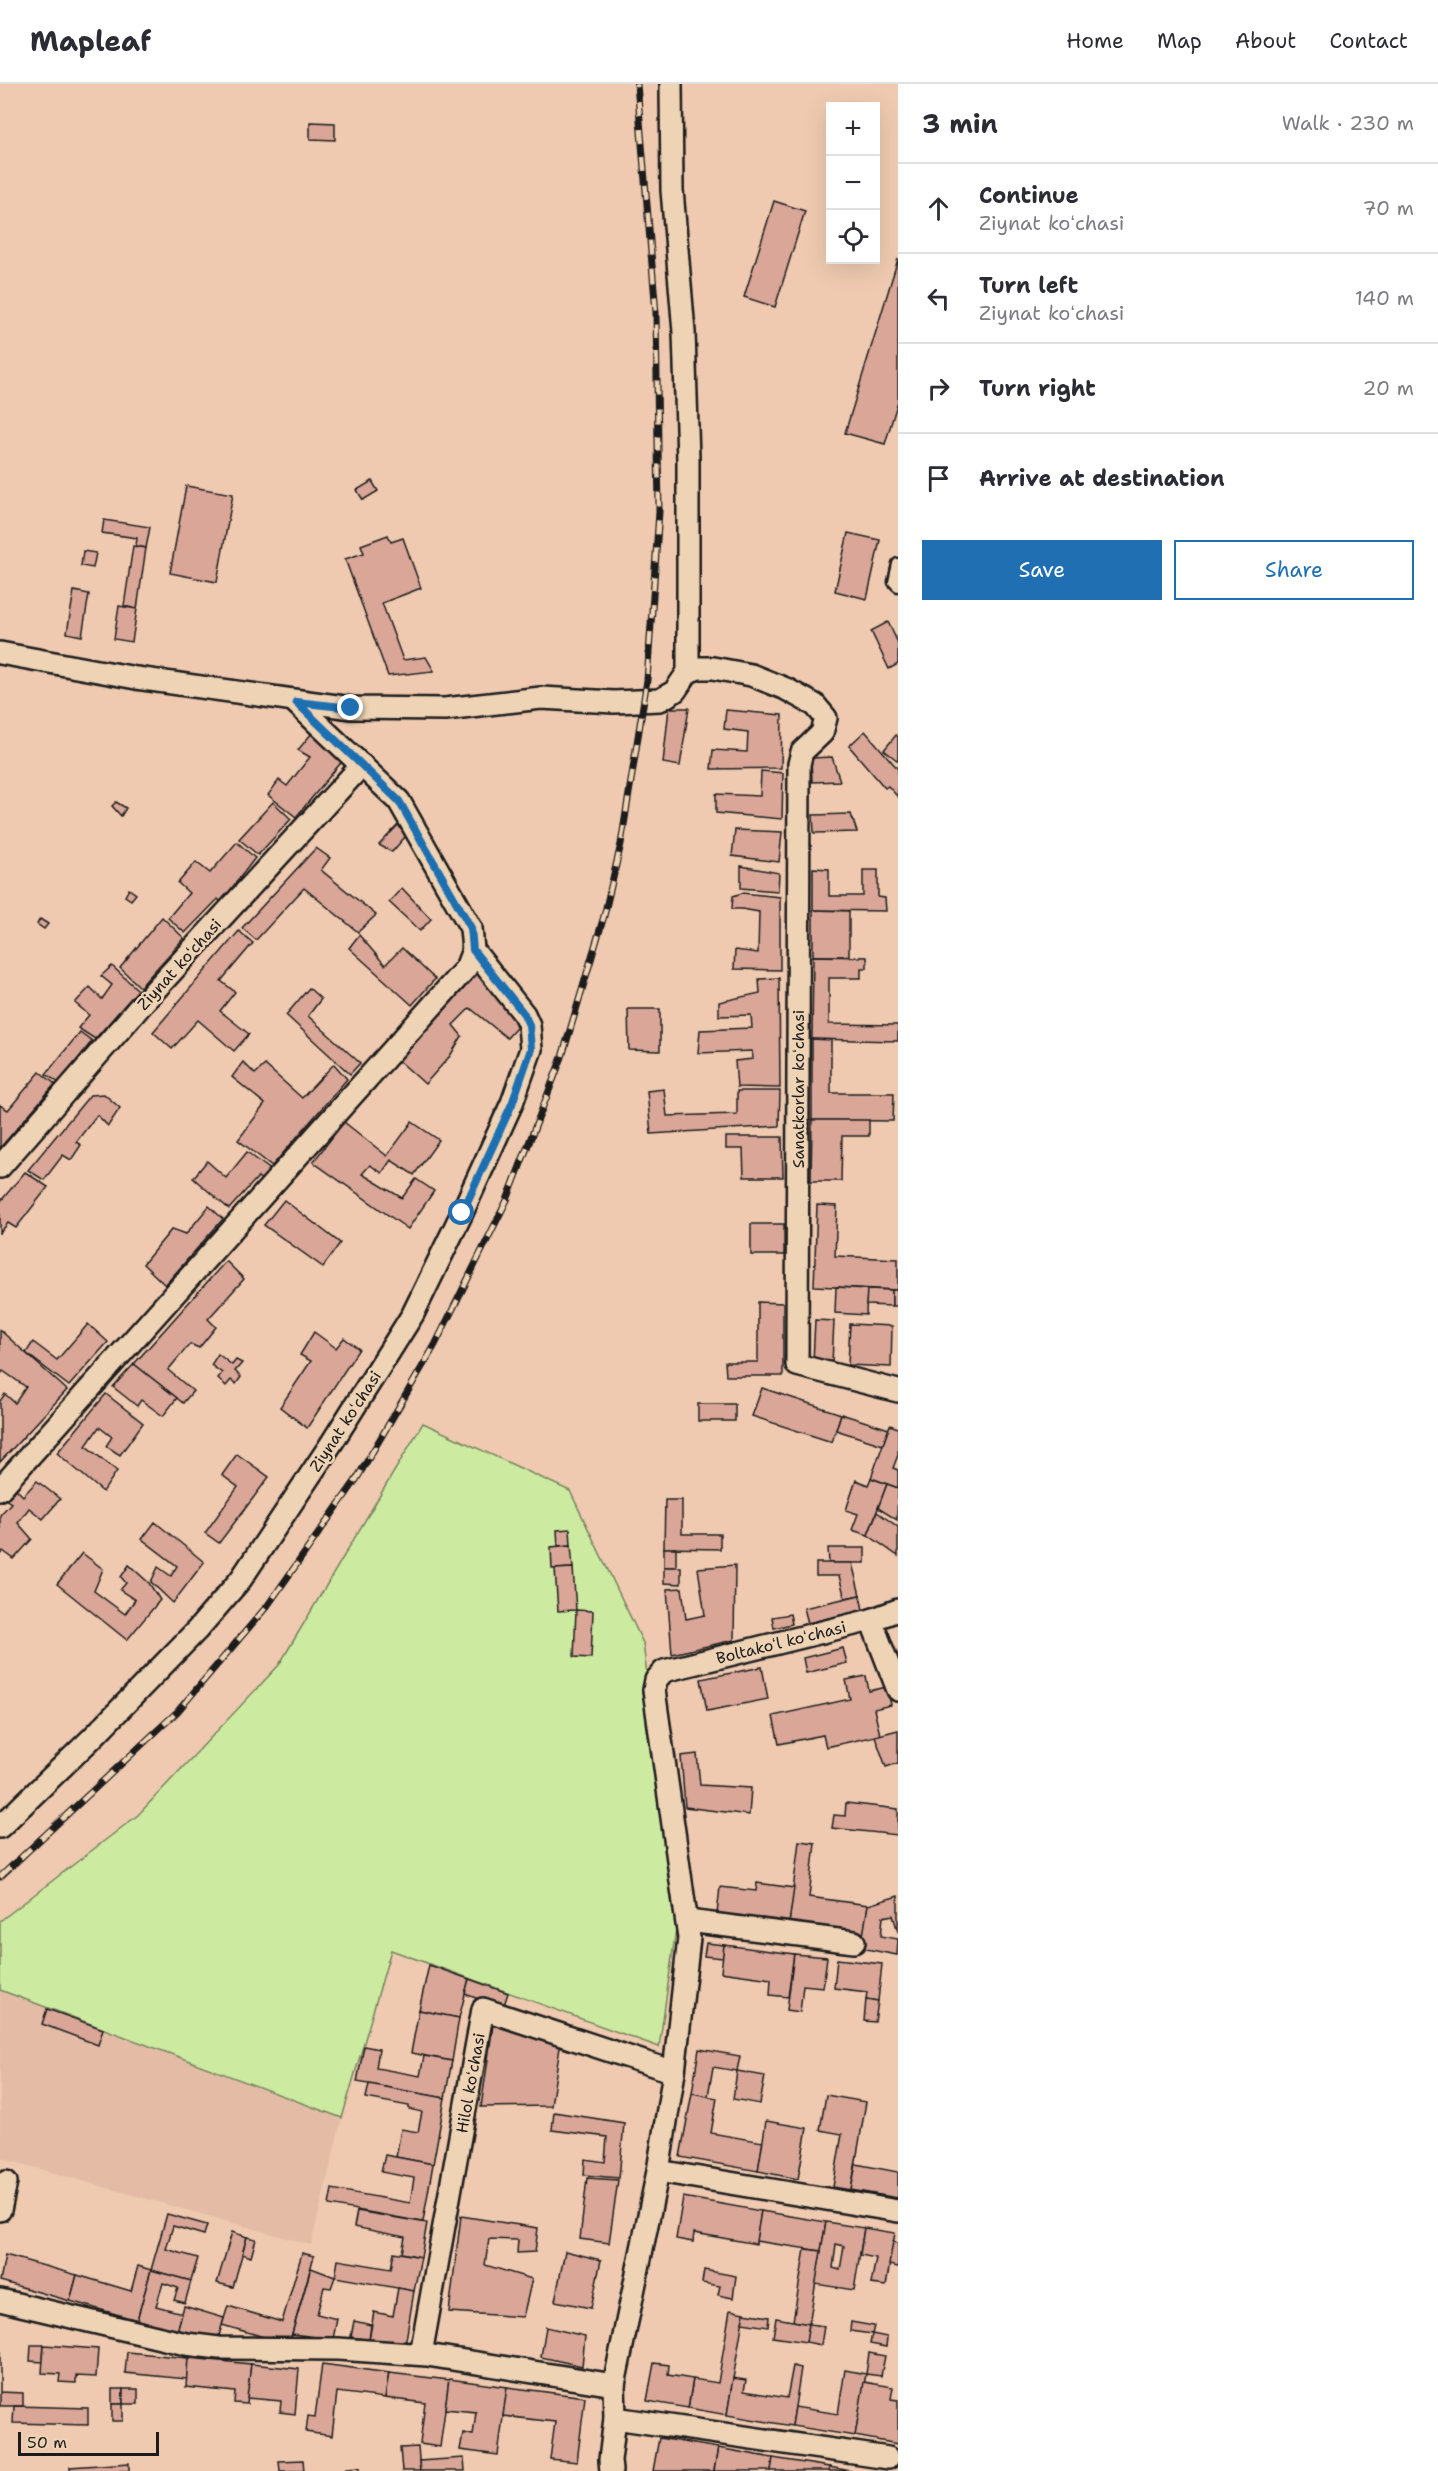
<!DOCTYPE html>
<html lang="en">
<head>
<meta charset="utf-8">
<style>
	:root { --surface:#fff; --page:#f2f2f3; --text:#2b2b33; --muted:#7c7c81; --line:#e1e1e2; --accent:#1f6fb2 }
	body { margin:0; font-family:"Shantell Sans",sans-serif; background:var(--page); color:var(--text) }
	.controls { position:absolute; right:18px; top:18px; display:grid; overflow:hidden; border-radius:0px; box-shadow:0 6px 24px #0002 }
	.controls button { width:54px; height:54px; display:grid; place-items:center; padding:0; border:0; border-bottom:2px solid var(--line); background:var(--surface); color:var(--text); font:30px sans-serif }
	.scale { position:absolute; left:18px; bottom:15px; width:141px; box-sizing:border-box; padding-left:6px; border:3px solid #1c1c1c; border-top:0; font-size:16px; line-height:21px; white-space:nowrap; color:#1c1c1c; -webkit-text-stroke:4px #efd3b5; paint-order:stroke }
	.stop { position:absolute; width:18px; height:18px; margin:-14px; border:4px solid #1f6fb2; border-radius:50%; background:#fff }
	.stop.end { background:#1f6fb2; border-color:#fff; box-shadow:0 2px 6px #0008 }
	.list { margin:0; padding:0; list-style:none }
	h2 { display:flex; justify-content:space-between; align-items:center; height:78px; margin:0; padding:0 24px; font-size:26px }
	h2 small { font-size:20px; font-weight:400; color:var(--muted) }
	.list li { display:grid; grid-template-columns:39px 1fr auto; gap:18px; align-items:center; box-sizing:border-box; height:90px; padding:0 24px; border-top:2px solid var(--line) }
	.list b { display:block; font-size:22px; white-space:nowrap }
	.list p { margin:0; font-size:20px; white-space:nowrap; color:var(--muted) }
	.list em { font-size:20px; font-style:normal; color:var(--muted) }
	.actions { display:flex; gap:12px; padding:18px 24px }
	.actions a { flex:1; padding:14px 0; border:2px solid var(--accent); border-radius:0px; text-align:center; font-size:21px; color:var(--accent) }
	.actions .main { background:var(--accent); color:#fff }
	.icon { flex:none; width:33px; height:33px; fill:none; stroke:currentColor; stroke-width:2; stroke-linecap:round; stroke-linejoin:round }
	.map { position:relative; flex:none; width:898px; height:2387px; overflow:hidden }
	header { display:flex; align-items:center; gap:36px; box-sizing:border-box; height:84px; padding:0 30px; background:var(--surface); border-bottom:2px solid var(--line) }
	header strong { font-size:28px }
	nav { display:flex; gap:33px; margin-inline-start:auto; font-size:21px }
	main { display:flex }
	aside { flex:1; background:var(--surface) }
	.map>svg:first-child { display:block }
</style>
</head>
<body>
<header>
<strong>Mapleaf</strong>
<nav><a>Home</a><a>Map</a><a>About</a><a>Contact</a></nav>
</header>
<main>
<div class="map">
<svg width="898" height="2387" viewBox="0 0 898 2387">
	<rect width="100%" height="100%" fill="#efcab0"/>
	<filter id="ink" filterUnits="userSpaceOnUse"><feTurbulence type="fractalNoise" baseFrequency=".0167" numOctaves="2"/><feDisplacementMap in="SourceGraphic" scale="12" xChannelSelector="R" yChannelSelector="G"/><feConvolveMatrix kernelMatrix="1 2 1 2 8 2 1 2 1" color-interpolation-filters="sRGB"/></filter>
	<g filter="url(#ink)">
		<polygon fill="#e4bca6" points="0,1906 342,2034 311,2161 0,2074"/>
		<polygon fill="#cdeaa1" stroke="#74835e" stroke-width="1.5" points="423,1339 570,1407 643,1559 677,1838 659,1963 391,1866 342,2034 0,1906 0,1837 138,1731 279,1581"/>
		<g fill="#d9a698" stroke="#1c1c1c" stroke-width="1.5" fill-rule="evenodd">
			<polygon points="310,38 335,39 335,56 310,55"/>
			<polygon points="774,117 805,127 775,223 744,213"/>
			<polygon points="898,175 898,317 885,360 845,349"/>
			<polygon points="372,397 378,407 363,416 357,406"/>
			<polygon points="186,402 233,410 217,498 170,489"/>
			<polygon points="104,436 150,443 146,464 136,462 137,454 102,449"/>
			<polygon points="848,449 880,456 867,515 835,507"/>
			<polygon points="388,451 391,458 403,454 421,504 382,519 403,576 426,573 434,587 388,592 345,475 364,469 361,461"/>
			<polygon points="133,462 146,464 137,525 124,522"/>
			<polygon points="83,467 96,469 93,484 81,482"/>
			<polygon points="74,507 89,510 82,552 67,549"/>
			<polygon points="119,522 137,525 132,558 114,555"/>
			<polygon points="888,538 898,559 898,580 889,585 871,547"/>
			<polygon points="669,624 689,624 680,682 663,679"/>
			<polygon points="726,626 782,631 781,684 711,685 713,666 747,668 748,648 724,645"/>
			<polygon points="865,647 898,685 898,713 888,702 885,704 849,662"/>
			<polygon points="312,649 344,675 296,733 268,711 279,696 287,702 310,673 298,666"/>
			<polygon points="896,651 898,653 898,677 884,666"/>
			<polygon points="832,673 840,697 812,698 811,674"/>
			<polygon points="761,687 783,689 782,735 716,729 716,710 760,712"/>
			<polygon points="116,718 126,724 121,732 112,722"/>
			<polygon points="273,718 291,735 258,771 239,755"/>
			<polygon points="851,730 857,748 814,749 813,731"/>
			<polygon points="399,740 411,746 392,768 379,761"/>
			<polygon points="735,746 782,748 779,778 732,772"/>
			<polygon points="237,758 255,774 221,818 218,815 185,849 168,834 189,809 178,799 196,778 210,789"/>
			<polygon points="316,764 330,774 321,786 376,831 358,848 304,804 256,856 242,844"/>
			<polygon points="741,782 779,789 778,807 741,804"/>
			<polygon points="813,784 829,785 829,812 863,812 863,786 878,786 878,813 885,814 886,827 813,826"/>
			<polygon points="402,804 431,835 420,847 389,818"/>
			<polygon points="129,805 136,810 131,816 125,812"/>
			<polygon points="742,809 780,813 780,886 734,885 735,866 758,869 759,828 742,825 732,825 733,812"/>
			<polygon points="813,826 849,827 849,872 813,872"/>
			<polygon points="162,833 184,854 140,903 120,884"/>
			<polygon points="40,835 48,840 44,845 37,840"/>
			<polygon points="239,847 253,859 221,897 235,908 220,927 249,950 234,967 198,936 172,965 153,948"/>
			<polygon points="359,851 385,881 402,864 435,895 412,921 349,864"/>
			<polygon points="813,872 867,873 867,884 861,884 861,894 829,894 829,940 898,941 898,957 812,955"/>
			<polygon points="112,882 138,906 95,955 78,944 89,931 75,919 90,903 102,915 112,901 101,892"/>
			<polygon points="476,885 524,935 507,954 470,924 453,941 462,952 450,972 425,1000 396,974"/>
			<polygon points="779,894 780,1004 737,1003 735,977 753,975 752,967 698,969 700,946 752,944 751,931 719,932 719,918 760,909 759,895"/>
			<polygon points="309,904 321,915 308,932 360,979 350,990 286,931"/>
			<polygon points="628,925 660,925 660,967 629,966"/>
			<polygon points="80,948 92,957 59,999 46,990"/>
			<polygon points="812,955 831,956 831,1009 894,1009 893,1037 812,1036"/>
			<polygon points="243,978 255,990 265,981 302,1014 334,980 347,995 272,1082 238,1056 265,1020 232,993"/>
			<polygon points="40,988 55,1000 0,1064 0,1021 8,1026"/>
			<polygon points="664,1005 667,1032 737,1030 737,1007 780,1007 779,1042 651,1050 647,1007"/>
			<polygon points="104,1010 120,1024 108,1042 97,1031 76,1058 81,1061 71,1076 63,1071 44,1096 28,1086 90,1011"/>
			<polygon points="812,1036 869,1036 869,1052 842,1052 841,1097 811,1097"/>
			<polygon points="344,1038 387,1072 412,1038 439,1056 414,1091 391,1076 382,1089 370,1081 362,1090 402,1114 416,1095 434,1107 408,1145 313,1078"/>
			<polygon points="726,1053 782,1053 783,1093 744,1093 743,1065 726,1065"/>
			<polygon points="247,1068 272,1087 263,1097 258,1093 229,1125 193,1094 207,1077 226,1094"/>
			<polygon points="25,1088 48,1103 16,1144 8,1139 0,1149 0,1118"/>
			<polygon points="284,1116 340,1159 323,1183 264,1141"/>
			<polygon points="817,1121 837,1122 835,1172 898,1175 898,1206 814,1202"/>
			<polygon points="209,1122 223,1135 165,1201 143,1180 172,1145 186,1150"/>
			<rect x="751" y="1140" width="33" height="31"/>
			<polygon points="226,1177 244,1195 208,1235 216,1243 199,1264 190,1260 168,1286 193,1307 183,1319 134,1280"/>
			<polygon points="836,1203 867,1205 866,1231 835,1229"/>
			<polygon points="867,1205 892,1206 892,1222 866,1221"/>
			<rect x="892" y="1206" width="6" height="16"/>
			<polygon points="758,1218 783,1219 783,1292 726,1292 725,1278 758,1278"/>
			<polygon points="815,1236 834,1237 832,1279 813,1278"/>
			<polygon points="88,1240 108,1258 69,1302 26,1269 33,1258 57,1276"/>
			<polygon points="850,1240 892,1242 891,1283 848,1281"/>
			<polygon points="0,1246 67,1306 0,1378 0,1317 5,1310 15,1319 26,1303 3,1287 0,1291"/>
			<polygon points="314,1248 336,1264 344,1254 359,1265 307,1344 280,1323 311,1277 300,1271"/>
			<polygon points="218,1270 232,1281 236,1276 242,1279 235,1287 241,1293 236,1300 231,1296 226,1302 218,1294 222,1289 211,1281"/>
			<polygon points="134,1280 177,1314 163,1332 141,1316 137,1322 113,1303"/>
			<polygon points="762,1304 841,1330 832,1358 752,1332"/>
			<polygon points="106,1310 143,1339 120,1371 106,1362 112,1353 99,1343 86,1362 117,1387 103,1408 57,1369"/>
			<rect x="698" y="1320" width="37" height="17"/>
			<polygon points="841,1330 889,1345 883,1361 836,1346"/>
			<polygon points="890,1341 898,1344 898,1371 893,1384 898,1386 898,1404 871,1394"/>
			<polygon points="237,1370 269,1393 219,1459 205,1449 238,1403 222,1391"/>
			<polygon points="871,1394 887,1400 868,1451 852,1446 858,1430 846,1426 856,1396 868,1401"/>
			<polygon points="37,1397 60,1415 43,1435 29,1424 18,1439 32,1455 14,1475 3,1467 0,1471 0,1431 11,1419 5,1415 16,1405 23,1412"/>
			<polygon points="887,1400 898,1404 897,1436 878,1424"/>
			<polygon points="665,1416 682,1416 682,1450 720,1450 720,1465 664,1464"/>
			<polygon points="877,1428 898,1443 898,1472 868,1451"/>
			<polygon points="155,1438 204,1478 173,1519 151,1498 158,1483 171,1492 177,1482 142,1455"/>
			<polygon points="570,1445 571,1461 558,1462 557,1446"/>
			<polygon points="571,1461 573,1484 552,1485 551,1463"/>
			<rect x="664" y="1464" width="12" height="19"/>
			<polygon points="828,1464 865,1464 865,1479 829,1479"/>
			<polygon points="82,1469 103,1485 94,1507 125,1530 135,1516 120,1506 126,1499 121,1493 129,1481 149,1499 160,1516 127,1556 57,1500"/>
			<polygon points="816,1479 852,1479 860,1511 845,1514 839,1492 816,1492"/>
			<polygon points="735,1481 734,1556 672,1570 667,1505 682,1504 686,1535 705,1531 698,1484"/>
			<polygon points="664,1483 681,1483 681,1500 664,1499"/>
			<polygon points="573,1484 576,1526 558,1527 555,1485"/>
			<polygon points="860,1511 863,1526 808,1539 804,1524"/>
			<polygon points="576,1526 593,1527 591,1574 574,1573"/>
			<polygon points="790,1530 792,1540 774,1544 772,1533"/>
			<polygon points="843,1564 847,1579 806,1589 803,1574"/>
			<polygon points="762,1583 768,1615 707,1627 701,1595"/>
			<polygon points="866,1592 869,1607 887,1603 891,1621 874,1625 880,1651 826,1663 823,1651 779,1660 773,1632 850,1615 846,1596"/>
			<polygon points="898,1646 898,1679 886,1683 875,1652"/>
			<polygon points="697,1670 700,1701 751,1704 749,1731 685,1723 681,1672"/>
			<polygon points="846,1719 898,1725 898,1751 832,1744 834,1731 845,1732"/>
			<polygon points="799,1757 815,1759 809,1813 868,1821 864,1849 789,1839"/>
			<polygon points="757,1799 794,1804 789,1839 717,1830 720,1803 756,1807"/>
			<polygon points="898,1812 898,1848 893,1831 883,1833 881,1852 898,1855 897,1871 861,1864 868,1821"/>
			<polygon points="706,1859 724,1861 723,1874 704,1872"/>
			<polygon points="724,1861 794,1870 788,1913 770,1911 771,1895 721,1888"/>
			<polygon points="794,1870 827,1873 823,1903 803,1901 800,1928 787,1926"/>
			<polygon points="837,1875 882,1880 878,1917 866,1915 867,1908 834,1904"/>
			<polygon points="429,1881 469,1895 459,1934 419,1926"/>
			<polygon points="469,1895 508,1909 503,1924 465,1910"/>
			<polygon points="866,1915 878,1917 875,1938 864,1937"/>
			<polygon points="47,1925 103,1945 98,1961 42,1940"/>
			<polygon points="419,1926 459,1934 452,1977 411,1969"/>
			<polygon points="494,1934 561,1957 551,2022 481,2023"/>
			<polygon points="364,1962 379,1965 376,1984 420,1992 424,1972 452,1977 445,2014 357,1998"/>
			<polygon points="699,1965 740,1972 737,1987 713,1983 708,2012 692,2009"/>
			<polygon points="737,1987 765,1992 760,2020 733,2015"/>
			<polygon points="369,2000 445,2014 433,2080 396,2073 401,2045 418,2048 422,2028 409,2025 409,2022 366,2014"/>
			<polygon points="692,2009 717,2014 711,2049 763,2058 758,2087 680,2073"/>
			<polygon points="826,2011 866,2018 851,2106 833,2103 842,2050 820,2046"/>
			<polygon points="554,2028 624,2039 619,2094 584,2091 585,2075 605,2078 607,2053 552,2046"/>
			<polygon points="766,2037 807,2044 798,2095 758,2087"/>
			<polygon points="385,2071 433,2080 423,2138 329,2121 332,2105 410,2119 414,2094 381,2088"/>
			<polygon points="856,2080 898,2088 898,2114 851,2106"/>
			<polygon points="587,2094 618,2096 609,2159 580,2155"/>
			<polygon points="683,2113 761,2127 756,2160 694,2149 693,2158 676,2155"/>
			<polygon points="357,2127 427,2139 421,2173 402,2169 405,2153 354,2143"/>
			<polygon points="761,2127 826,2138 821,2167 756,2157"/>
			<polygon points="167,2130 207,2141 204,2151 173,2142 166,2165 198,2174 191,2197 151,2186"/>
			<polygon points="461,2132 538,2144 535,2168 517,2169 518,2156 489,2155 485,2181 532,2195 523,2233 449,2228"/>
			<path d="M826,2138l38,6 -10,62 -39,-6zM836,2160l8,2 -4,24 -7,-2z"/>
			<polygon points="864,2144 895,2149 886,2202 871,2200 876,2174 860,2171"/>
			<polygon points="232,2148 247,2153 233,2203 217,2199"/>
			<polygon points="247,2153 256,2155 251,2173 242,2170"/>
			<polygon points="893,2158 898,2159 898,2183 889,2181"/>
			<polygon points="805,2165 821,2167 809,2240 793,2237"/>
			<polygon points="565,2167 601,2176 591,2224 555,2217"/>
			<polygon points="394,2168 421,2173 414,2207 335,2193 338,2176 391,2185"/>
			<polygon points="302,2169 314,2172 289,2260 222,2241 228,2222 282,2238"/>
			<polygon points="5,2171 77,2191 70,2217 0,2197"/>
			<polygon points="138,2182 151,2186 137,2236 70,2217 77,2191 131,2207"/>
			<polygon points="311,2184 335,2193 331,2204 324,2203 317,2230 337,2235 333,2255 292,2250"/>
			<polygon points="151,2186 191,2197 185,2219 174,2216 178,2204 163,2199 156,2222 182,2229 177,2248 137,2236"/>
			<polygon points="704,2186 736,2192 733,2214 718,2211 720,2202 702,2199"/>
			<polygon points="398,2204 414,2207 405,2262 369,2256 374,2228 393,2232"/>
			<polygon points="184,2222 224,2234 217,2259 177,2248"/>
			<polygon points="730,2226 744,2229 727,2331 688,2324 693,2295 718,2299"/>
			<polygon points="744,2229 769,2233 768,2243 742,2239"/>
			<polygon points="776,2234 809,2240 806,2258 773,2253"/>
			<polygon points="354,2237 371,2241 369,2256 351,2253"/>
			<polygon points="851,2238 874,2242 872,2250 850,2247"/>
			<polygon points="809,2240 824,2242 821,2261 806,2258"/>
			<polygon points="546,2243 585,2252 582,2282 541,2273"/>
			<polygon points="872,2250 887,2253 886,2263 870,2260"/>
			<polygon points="0,2258 0,2308 23,2309 23,2322 0,2322"/>
			<polygon points="31,2261 44,2261 43,2278 30,2277"/>
			<polygon points="44,2261 98,2265 96,2293 76,2292 76,2299 59,2298 60,2290 42,2289"/>
			<polygon points="127,2268 188,2274 187,2295 125,2289"/>
			<polygon points="869,2269 885,2272 881,2292 866,2290"/>
			<polygon points="188,2274 251,2280 247,2320 234,2319 235,2308 186,2303"/>
			<polygon points="654,2279 669,2281 668,2291 693,2295 688,2324 647,2317"/>
			<polygon points="251,2280 299,2285 295,2330 280,2328 281,2317 247,2314"/>
			<polygon points="322,2280 389,2289 385,2314 337,2308 332,2352 306,2348 308,2332 315,2333"/>
			<polygon points="793,2282 801,2284 792,2342 727,2331 733,2294 746,2296 744,2307 787,2314"/>
			<polygon points="845,2286 866,2290 855,2352 792,2342 795,2323 838,2330"/>
			<polygon points="389,2289 449,2296 440,2363 420,2360 425,2319 385,2314"/>
			<polygon points="449,2295 507,2303 498,2371 460,2366 463,2349 473,2351 476,2328 445,2325"/>
			<polygon points="864,2298 893,2303 891,2315 898,2316 898,2360 855,2352"/>
			<polygon points="507,2303 585,2313 577,2378 550,2375 555,2338 503,2332"/>
			<rect x="112" y="2305" width="11" height="15"/>
			<rect x="123" y="2305" width="15" height="15"/>
			<rect x="112" y="2320" width="11" height="17"/>
			<polygon points="14,2322 88,2324 88,2341 13,2339"/>
			<polygon points="659,2354 718,2364 714,2387 653,2387"/>
			<polygon points="418,2363 420,2387 402,2387 400,2364"/>
			<polygon points="718,2364 773,2374 771,2387 714,2387"/>
			<polygon points="464,2374 465,2387 420,2387 419,2377"/>
			<polygon points="773,2374 829,2383 829,2387 771,2387"/>
			<polygon points="303,2376 304,2387 280,2387 279,2377"/>
			<polygon points="129,2379 129,2387 70,2387 70,2383"/>
			<polygon points="360,2383 360,2387 346,2387 346,2384"/>
			<polygon points="829,2383 851,2387 829,2387"/>
		</g>
		<g fill="none" stroke-linecap="round" stroke-linejoin="round">
			<g stroke="#1c1c1c" stroke-width="15">
				<polyline id="lane" points="898,480 894,498 898,502"/>
			</g>
			<g stroke="#1c1c1c" stroke-width="26">
				<g id="street">
					<polyline points="671,0 672,106 684,248 688,376 688,588"/>
					<polyline points="0,569 136,594 351,624 445,625 541,614 614,618 660,616 675,607 688,588 699,584 713,584 751,591 786,605 815,621 826,634 822,649 802,668 799,680 797,1281 898,1307"/>
					<polyline points="0,1083 143,919 362,681"/>
					<polyline points="0,1405 466,884 473,866 471,844 399,717 295,618"/>
					<polyline points="871,1536 898,1606"/>
					<polyline points="0,1743 92,1654 198,1545 241,1495 331,1360 413,1230 462,1129 512,1019 531,965 529,941 524,930 473,866"/>
					<polyline points="688,1837 854,1858"/>
					<polyline points="658,2087 898,2127"/>
					<polyline points="0,2126 6,2098"/>
					<polyline points="0,2216 186,2260 219,2264 338,2265 427,2271 614,2301"/>
					<polyline points="421,2270 483,1925 674,1988"/>
					<polyline points="615,2334 888,2374"/>
					<polyline points="611,2387 610,2376 615,2334 614,2301 658,2087 674,1988 689,1854 654,1606 656,1596 664,1587 871,1536 898,1526"/>
				</g>
			</g>
			<use href="#lane" stroke="#efd3b5" stroke-width="10"/>
			<use href="#street" stroke="#efd3b5" stroke-width="21"/>
			<g stroke="#1c1c1c" stroke-width="7">
				<polyline id="rail" points="0,1793 177,1628 268,1521 356,1396 435,1261 507,1116 562,973 604,832 621,760 647,596 659,428 656,229 637,0"/>
			</g>
			<use href="#rail" stroke="#efd3b5" stroke-width="4.5" stroke-dasharray="14" stroke-linecap="butt"/>
		</g>
	</g>
	<g fill="none" stroke-linecap="round" stroke-linejoin="round" filter="url(#ink)">
		<polyline stroke="#1f6fb2" stroke-width="8" points="351,624 296,618 399,717 471,844 473,866 524,930 529,941 531,965 512,1020 462,1129"/>
	</g>
	<g text-anchor="middle" stroke-width="5" stroke-linejoin="round" paint-order="stroke">
		<g font-size="16" fill="#1c1c1c" stroke="#efd3b5">
			<text transform="translate(179 880) rotate(-48)" y="6">Ziynat koʻchasi</text>
			<text transform="translate(798 1005) rotate(-90)" y="6">Sanatkorlar koʻchasi</text>
			<text transform="translate(345 1337) rotate(-57)" y="6">Ziynat koʻchasi</text>
			<text transform="translate(781 1558) rotate(-14)" y="6">Boltakoʻl koʻchasi</text>
			<text transform="translate(470 1999) rotate(-80)" y="6">Hilol koʻchasi</text>
		</g>
	</g>
</svg>
<div class="controls">
<button>+</button>
<button>−</button>
<button><svg class="icon" aria-label="locate" viewBox="0 0 24 24"><circle cx="12" cy="12" r="6"/><path d="M12 2v4M12 18v4M2 12h4M18 12h4"/></svg></button>
</div>
<div class="scale">50 m</div>
<div class="stop" style="left:462px;top:1129px"></div>
<div class="stop end" style="left:351px;top:624px"></div>
</div>
<aside>
<h2>3 min<small>Walk · 230 m</small></h2>
<ul class="list">
<li><svg class="icon" aria-label="ahead" viewBox="0 0 24 24"><path d="M12 20V5M6 11l6-6 6 6"/></svg><div><b>Continue</b><p>Ziynat koʻchasi</p></div><em>70 m</em></li>
<li><svg class="icon" aria-label="left" viewBox="0 0 24 24"><path d="M17 20v-9H6M10 6l-5 5 5 5"/></svg><div><b>Turn left</b><p>Ziynat koʻchasi</p></div><em>140 m</em></li>
<li><svg class="icon" aria-label="right" viewBox="0 0 24 24"><path d="M7 20v-9h11M14 6l5 5-5 5"/></svg><div><b>Turn right</b></div><em>20 m</em></li>
<li><svg class="icon" aria-label="arrive" viewBox="0 0 24 24"><path d="M6 21V4h12l-3 4 3 4H6"/></svg><div><b>Arrive at destination</b></div></li>
</ul>
<div class="actions"><a class="main">Save</a><a>Share</a></div>
</aside>
</main>
</body>
</html>
